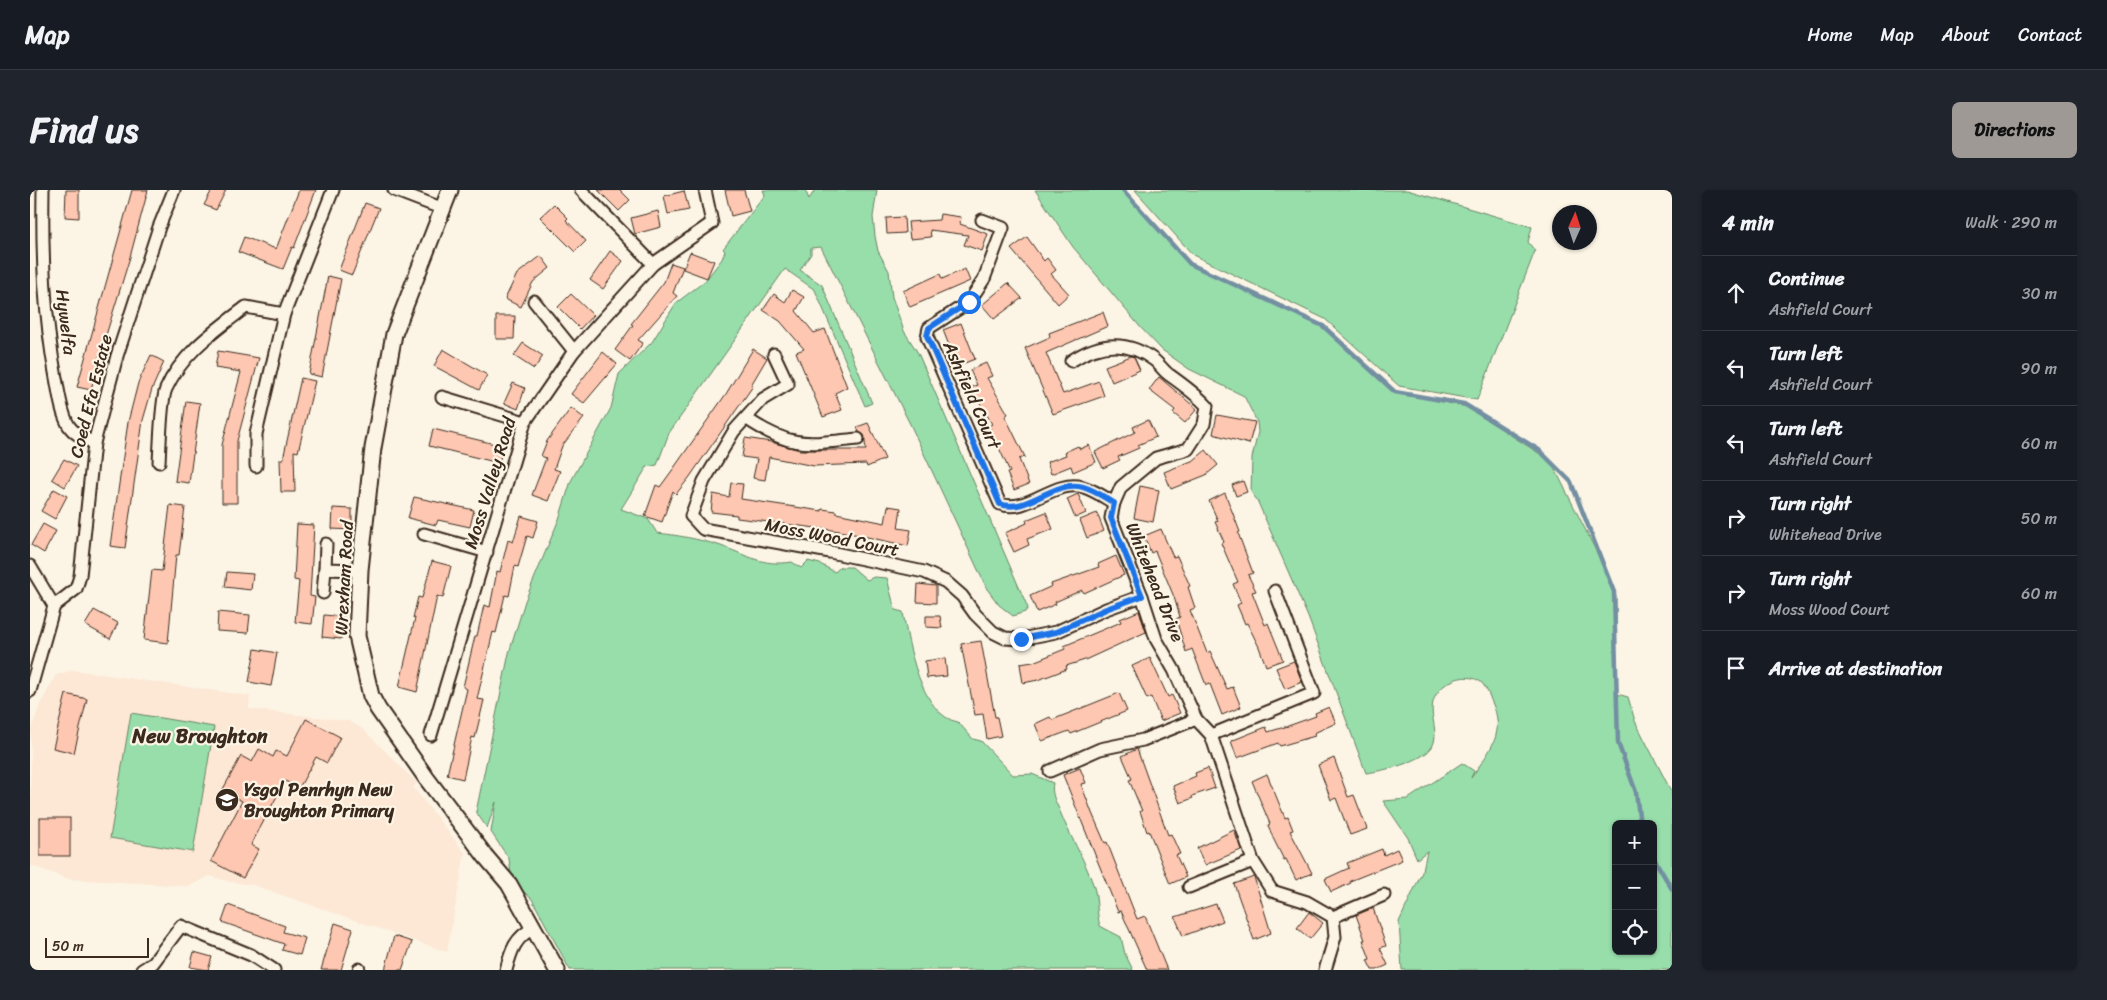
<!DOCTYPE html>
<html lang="en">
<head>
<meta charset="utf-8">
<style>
	:root { --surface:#171b24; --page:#20242c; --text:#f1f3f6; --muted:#9ea1a6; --line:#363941; --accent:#9f9995 }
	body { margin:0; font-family:Sriracha,sans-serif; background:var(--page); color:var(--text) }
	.controls { position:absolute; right:15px; bottom:15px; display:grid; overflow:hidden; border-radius:8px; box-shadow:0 1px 4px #0004 }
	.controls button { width:45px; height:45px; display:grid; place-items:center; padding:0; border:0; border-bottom:1px solid var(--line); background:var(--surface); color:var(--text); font:25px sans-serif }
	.compass { position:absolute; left:1522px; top:15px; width:45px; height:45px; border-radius:50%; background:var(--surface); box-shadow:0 1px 4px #0004; rotate:3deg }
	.scale { position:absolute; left:15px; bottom:12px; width:104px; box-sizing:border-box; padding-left:5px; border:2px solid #3b2a1e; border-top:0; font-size:14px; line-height:18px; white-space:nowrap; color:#3b2a1e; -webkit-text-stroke:4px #fcf5e5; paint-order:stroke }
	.stop { position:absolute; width:15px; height:15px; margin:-11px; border:4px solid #1a73e8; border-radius:50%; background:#fff }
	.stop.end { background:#1a73e8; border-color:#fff; box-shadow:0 1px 5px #0008 }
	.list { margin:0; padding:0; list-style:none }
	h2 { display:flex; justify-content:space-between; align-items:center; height:65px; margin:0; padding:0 20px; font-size:21px }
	h2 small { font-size:16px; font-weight:400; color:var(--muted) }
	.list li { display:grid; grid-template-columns:32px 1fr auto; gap:15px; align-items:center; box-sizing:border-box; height:75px; padding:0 20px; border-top:1px solid var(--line) }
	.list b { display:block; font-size:19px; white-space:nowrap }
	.list p { margin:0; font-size:16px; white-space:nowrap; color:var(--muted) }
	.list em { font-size:16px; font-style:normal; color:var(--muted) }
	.icon { flex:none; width:28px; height:28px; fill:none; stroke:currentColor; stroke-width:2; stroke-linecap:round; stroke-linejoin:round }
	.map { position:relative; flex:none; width:1642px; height:780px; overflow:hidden; border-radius:8px }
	header { display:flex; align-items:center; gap:30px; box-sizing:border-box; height:70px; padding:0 25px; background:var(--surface); border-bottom:1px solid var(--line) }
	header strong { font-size:24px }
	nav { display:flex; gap:28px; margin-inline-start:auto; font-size:18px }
	.intro { display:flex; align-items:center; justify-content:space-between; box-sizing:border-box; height:120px; padding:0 30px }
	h1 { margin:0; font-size:35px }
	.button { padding:12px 22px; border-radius:8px; background:var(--accent); color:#111; font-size:18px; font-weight:700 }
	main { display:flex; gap:30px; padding:0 30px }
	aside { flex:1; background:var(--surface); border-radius:8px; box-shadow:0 1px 4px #0004 }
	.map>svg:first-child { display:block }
</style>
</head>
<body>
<header>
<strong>Map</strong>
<nav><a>Home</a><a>Map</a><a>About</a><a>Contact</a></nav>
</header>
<div class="intro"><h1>Find us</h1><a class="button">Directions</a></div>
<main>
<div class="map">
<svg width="1642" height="780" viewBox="0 0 1642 780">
	<rect width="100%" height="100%" fill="#fcf5e5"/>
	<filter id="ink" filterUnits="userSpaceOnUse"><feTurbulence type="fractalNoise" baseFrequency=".02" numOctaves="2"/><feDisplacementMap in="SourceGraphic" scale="10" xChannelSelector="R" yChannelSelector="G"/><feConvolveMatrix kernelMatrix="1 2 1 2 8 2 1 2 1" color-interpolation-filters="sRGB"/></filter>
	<g filter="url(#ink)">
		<polygon fill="#fde7d5" points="43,480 220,506 219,519 319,531 334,540 387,593 383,597 435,663 417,762 223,695 201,692 180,686 159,696 38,689 0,675 1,540 10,515 26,485"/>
		<g fill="#97deab" stroke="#698464" fill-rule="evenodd">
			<path d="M733,0h42l4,9 6,-9h62l-4,27 2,19 3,15 11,20 3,26 12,34 14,22 110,255 -3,4 -12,4 -14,-11 -12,-16 -76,-163 -90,-179 -10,1v6l-11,16 22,15 50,118 -7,3 -50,-116 -30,-21 -116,164 -12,32 -10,2 -26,42 27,10 9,14c20,2 41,6 61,12 28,9 43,22 74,17l9,6 7,-7 12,3 15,8 5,-5h12l15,13 7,-3 13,1 8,32 8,2c5,31 18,104 55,110l15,17 8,2 32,34 19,-1 21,9c-2,10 2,18 6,26 10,26 25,49 34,75 5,14 3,27 7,42l21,11 4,17 8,16h-563l-38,-71 -20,-18 -3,-22 -18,-27 5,-30 -9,26 -11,-16 33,-159 16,-52 34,-82 12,-38 40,-73 8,-34 33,-32 24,-39 29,-22 17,-22 3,-8 -2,-2 42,-54z"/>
			<path d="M1005,0h88l67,74 133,62 72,66 72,15 84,54 61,122 4,14 1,97 11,3 7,24 37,72v177h-270l-3,-48 24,-52 4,-19 -10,8 -9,-21 -25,-37 25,-2 54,-36 12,8 -3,7c19,-28 36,-45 20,-78 -2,-6 -5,-12 -9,-17 -16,-14 -44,0 -49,19 -4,14 7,32 -1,45 -10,15 -49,24 -66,26l-58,-156 -51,-117 -6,-8 1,-34 6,-26 -1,-10 -13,-26 -55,-27 -27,-19 -21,-22 -68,-81zM1586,634h37v127h-37z"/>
			<polygon points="1105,0 1377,0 1502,37 1498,52 1505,61 1447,210 1369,196 1295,129 1163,65"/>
			<polygon points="101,523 184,537 163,662 80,648"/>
		</g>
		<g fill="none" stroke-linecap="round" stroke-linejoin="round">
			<g stroke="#738fa1" stroke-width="4.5">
				<polyline points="1093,0 1160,74 1293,136 1365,202 1434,214 1509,260 1541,292 1584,402 1588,553 1606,602 1610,634"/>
				<polyline points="1623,667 1642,699"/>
			</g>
		</g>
		<g fill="#fec7b1" stroke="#3b2a1e">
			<polygon points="36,0 49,0 49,28 35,27"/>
			<polygon points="102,0 118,0 100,67 69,168 61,200 47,197"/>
			<polygon points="182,0 196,0 186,20 174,15"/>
			<polygon points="269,0 286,0 264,58 262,57 253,79 208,62 214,47 246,59"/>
			<polygon points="568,0 590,0 600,10 589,21"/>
			<polygon points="695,0 714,0 720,21 701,26"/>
			<polygon points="654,1 659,20 638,24 634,6"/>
			<polygon points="335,13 349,18 322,85 309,80"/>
			<polygon points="524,14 538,28 536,30 556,51 545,62 510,27"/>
			<polygon points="628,21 631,37 605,44 601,28"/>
			<polygon points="910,24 931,27 930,34 958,44 952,61 934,55 938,45 900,40 901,47 880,49 878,32 909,30"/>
			<polygon points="874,27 875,43 857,44 856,28"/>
			<polygon points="997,47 1014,71 1017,68 1026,80 1021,84 1039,104 1028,114 981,59"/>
			<polygon points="580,61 593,71 573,99 560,90"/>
			<polygon points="660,62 684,71 677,88 653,79"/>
			<polygon points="511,66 520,78 503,92 491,117 475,109 487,84"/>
			<polygon points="641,73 653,77 643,103 647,106 608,150 613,153 600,171 585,160 603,135 601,134 634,92"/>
			<polygon points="935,79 940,91 880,117 873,101 910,84 912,89"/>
			<polygon points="298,86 311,89 292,187 279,184"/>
			<polygon points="978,93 992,108 964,129 952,115"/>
			<polygon points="762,100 774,107 766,121 784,143 795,139 817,197 805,203 812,220 793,227 766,162 774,159 750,131 733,120 744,104 755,112"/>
			<polygon points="541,104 563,125 550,139 528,117"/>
			<polygon points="1073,122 1078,136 1016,163 1033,204 1069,191 1074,206 1023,224 995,158 1020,147 1019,143"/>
			<polygon points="466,126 485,126 484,149 466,149"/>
			<polygon points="931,133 945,169 927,176 913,140"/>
			<polygon points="493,153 513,166 504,179 484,166"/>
			<polygon points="413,159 457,185 449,200 404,176"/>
			<polygon points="723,159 737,168 721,195 723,196 659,288 646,304 643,301 632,332 615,326 626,295 630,297 641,282 696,204"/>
			<polygon points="188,161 229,168 207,251 207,313 192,313 192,255 211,182 185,178"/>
			<polygon points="573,162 587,174 554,213 541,204"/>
			<polygon points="121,165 134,172 122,199 113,230 95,358 80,356 98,232 108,193"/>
			<polygon points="1101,166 1104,167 1110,180 1082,192 1075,176"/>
			<polygon points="956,173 962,186 957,188 978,224 975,226 995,267 989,269 999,294 984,300 977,283 980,282 959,236 962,234 941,197 947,195 940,180"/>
			<polygon points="1129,187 1167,219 1155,233 1143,223 1145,220 1119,200"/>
			<polygon points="271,188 285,191 268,262 264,261 265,302 251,302 250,269 253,269"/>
			<polygon points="483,193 495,198 488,219 474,213"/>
			<polygon points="156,211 170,213 159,293 145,291"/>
			<polygon points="541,218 554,228 532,256 524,279 530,281 518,311 502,305 516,268 511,266 517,251"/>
			<polygon points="1187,225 1225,232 1219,254 1183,244"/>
			<polygon points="1118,230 1126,247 1108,255 1109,258 1088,267 1090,270 1073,278 1065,262 1105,242 1103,237"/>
			<polygon points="838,233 855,269 837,277 836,274 784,276 739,267 735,290 723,288 727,269 712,267 715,248 741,252 770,260 836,260 834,245 829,242 827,237"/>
			<polygon points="403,239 473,256 469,273 399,256"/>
			<polygon points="1059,255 1066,272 1043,282 1041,276 1021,284 1017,272 1036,265 1035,262 1048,256 1050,259"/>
			<polygon points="1176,260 1188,275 1176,285 1141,299 1134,282 1164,270"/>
			<polygon points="34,269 47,276 35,297 22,289"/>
			<polygon points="1213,291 1217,302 1206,306 1202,295"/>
			<polygon points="701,293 713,294 711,309 792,321 792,319 806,321 806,323 855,333 858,316 871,318 868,338 881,340 878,356 810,341 707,328 707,325 681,322 683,304 699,307"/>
			<polygon points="1110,296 1129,300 1123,332 1104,328"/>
			<polygon points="24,299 37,306 25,329 11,321"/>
			<polygon points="1195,303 1210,342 1208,343 1223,383 1218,385 1226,401 1222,402 1235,435 1238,433 1253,470 1236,476 1229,457 1217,433 1215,434 1207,415 1211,413 1203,394 1208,392 1191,353 1194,352 1185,332 1188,331 1179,311"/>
			<polygon points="1048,304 1056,323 1045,328 1037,309"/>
			<polygon points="384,307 444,320 440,337 408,330 406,335 378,328"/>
			<polygon points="140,315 155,317 149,365 146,365 138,453 114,450 122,380 132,381"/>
			<polygon points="303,318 322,319 322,340 302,339"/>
			<polygon points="1016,322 1023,339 997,349 999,355 984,362 975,343 997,333 996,330"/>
			<polygon points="1067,323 1074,341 1057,348 1050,330"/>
			<polygon points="491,326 508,331 503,348 497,346 488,377 485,376 479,406 475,405 466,443 463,442 447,509 454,510 445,548 442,547 433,589 417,585 437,499 433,497 445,446 447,446 454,415 460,417 467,381 470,382 478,350 483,352"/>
			<polygon points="13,334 26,341 14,363 1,355"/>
			<polygon points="267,334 284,335 280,406 285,407 282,434 265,432 269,391 264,390"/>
			<polygon points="1131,339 1143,367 1147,366 1160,396 1158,397 1165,418 1160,420 1177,463 1180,461 1197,499 1203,497 1211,517 1192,525 1180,494 1176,495 1162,459 1156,462 1146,429 1150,427 1144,407 1125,361 1121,363 1114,346"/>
			<polygon points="1086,366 1094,385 1054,403 1052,400 1025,412 1026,414 1007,422 1000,406 1022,396 1021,394 1069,377 1068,374"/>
			<polygon points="402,371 421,376 413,408 407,406 387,502 369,497 385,428 383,428 388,407 392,408"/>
			<polygon points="197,382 223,384 221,400 195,397"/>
			<polygon points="888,394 906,396 906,413 887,412"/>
			<polygon points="64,420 88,433 80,449 55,435"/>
			<polygon points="1109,421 1116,442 1055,470 1036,476 1037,479 1008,490 993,493 990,474 1003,472 1035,459 1034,456 1091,432 1090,429"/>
			<polygon points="188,422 220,425 218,443 187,441"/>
			<polygon points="294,425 314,427 311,449 292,447"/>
			<polygon points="896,426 910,426 912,438 896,437"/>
			<polygon points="951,451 965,527 967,527 971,546 957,549 953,524 945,525 931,454"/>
			<polygon points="225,459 247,463 241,496 219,492"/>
			<polygon points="915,468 917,486 897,488 895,471"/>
			<polygon points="1120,468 1138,507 1142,505 1150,523 1131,531 1121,507 1117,509 1102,476"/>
			<polygon points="1264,471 1272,492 1255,499 1246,478"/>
			<polygon points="1089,503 1097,521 1041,544 1039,541 1012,551 1005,534 1020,527 1022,530"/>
			<polygon points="36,504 57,509 44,563 23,558"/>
			<polygon points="1299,517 1306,533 1284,543 1285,546 1250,556 1248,553 1207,568 1201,551 1236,537 1238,542 1258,536 1286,526 1285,523"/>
			<polygon points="276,529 310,547 297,573 286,567 269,598 255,591 221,655 229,659 213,688 181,671 212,611 192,601 211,566 222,572 229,559 243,567 246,561 257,566"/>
			<polygon points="1107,559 1138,645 1141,644 1150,664 1146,665 1156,687 1140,694 1119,641 1117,642 1110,621 1112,621 1099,590 1102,589 1092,566"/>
			<polygon points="1304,568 1318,607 1324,605 1337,639 1320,645 1306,608 1301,610 1288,575"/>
			<polygon points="1050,578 1056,593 1051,594 1062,623 1075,653 1077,652 1107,729 1115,726 1137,780 1117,780 1091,721 1088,722 1033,585"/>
			<polygon points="1178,578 1185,598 1162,606 1163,608 1150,613 1143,596 1166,586 1165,583"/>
			<polygon points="1237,584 1255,628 1258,627 1263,640 1260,641 1282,683 1266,690 1256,669 1254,670 1243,648 1238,635 1240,634 1222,591"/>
			<rect x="10" y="628" width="30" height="38"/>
			<polygon points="1204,640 1211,660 1175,675 1167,658"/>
			<polygon points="1352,659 1354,665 1367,659 1372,670 1320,691 1321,693 1301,702 1295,689 1319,678 1317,673"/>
			<polygon points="1224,687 1241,743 1224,750 1204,694"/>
			<polygon points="1186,714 1193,731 1153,746 1145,727"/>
			<polygon points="198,715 255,736 253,742 275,748 270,765 252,760 254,754 192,732"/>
			<polygon points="1343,718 1356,756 1350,758 1358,775 1347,780 1342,780 1337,770 1340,769 1333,750 1335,750 1326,725"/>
			<polygon points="1279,722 1293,733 1280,749 1267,738"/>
			<polygon points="305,733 323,739 316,763 311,780 291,780"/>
			<polygon points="364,746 382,752 372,780 355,780"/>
			<polygon points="164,762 182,767 178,780 160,777"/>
		</g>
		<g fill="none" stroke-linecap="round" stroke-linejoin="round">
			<g stroke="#3b2a1e" stroke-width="15">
				<g id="street">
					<path d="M13,0c-1,64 1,125 13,188 3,15 5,35 13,48 6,9 17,13 25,17"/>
					<polyline points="364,0 411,18"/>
					<polyline points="551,0 623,74"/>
					<path d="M952,30l21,8 -19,51 -15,23 -40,26 -2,9 73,167c28,10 53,-25 83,-17 11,3 21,10 31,16"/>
					<polyline points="504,111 544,161"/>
					<polyline points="744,164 758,194 733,209 704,241 674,291 661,326 673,339 800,362 894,382 916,392 932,406 945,424 963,442 975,448 991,449 1026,442 1076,419 1112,406"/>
					<path d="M1041,171c27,-18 55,-22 83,-1 5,4 9,10 14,14 14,10 27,19 39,32l-3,18 -16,25 -32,9 -35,29 -7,16 -3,15 31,78 14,43 18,31 22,49 15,16 42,126 19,30 35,11 26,15 2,20 -10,33"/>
					<polyline points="412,207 495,232"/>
					<path d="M717,229c45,30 60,25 111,20"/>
					<path d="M129,272c1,-15 2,-62 7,-73 16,-36 50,-59 80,-82l38,7"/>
					<polyline points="226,276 226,244 254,124 303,0"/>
					<polyline points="394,344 457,362"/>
					<polyline points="296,354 295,379 330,380"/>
					<polyline points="0,376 24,416 0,501"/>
					<polyline points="293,403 295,379"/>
					<polyline points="24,416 46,399 50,386 64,253 87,166 129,37 144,0"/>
					<polyline points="401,545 495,232 544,161 623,74 682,33 675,0"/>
					<polyline points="1181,545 1284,503 1245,401"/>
					<polyline points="1020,581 1070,559 1113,550 1166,529"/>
					<polyline points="1159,697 1223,671"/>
					<polyline points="1303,727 1354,705"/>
					<polyline points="112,780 123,773 151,736 221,765 244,780"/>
					<polyline points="329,780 329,779"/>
					<path d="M476,780c5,-19 9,-33 28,-42"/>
				</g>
			</g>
			<g stroke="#3b2a1e" stroke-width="19">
				<polyline id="secondary" points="420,0 364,144 343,258 330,380 327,446 341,506 348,519 397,589 456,667 479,694 527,780"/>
			</g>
			<use href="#street" stroke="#fcf5e5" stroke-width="11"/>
			<use href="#secondary" stroke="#fcf5e5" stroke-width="15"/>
		</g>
	</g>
	<g fill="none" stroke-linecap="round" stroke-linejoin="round" filter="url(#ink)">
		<path stroke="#1a73e8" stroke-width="6" d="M939,112l-40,26 -2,8 73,168c28,10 53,-25 83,-17 11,3 21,10 31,16l-3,15 31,78 -36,13 -50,23 -35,7"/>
	</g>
	<defs>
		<g id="school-disc" transform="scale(1.25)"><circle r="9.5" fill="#3b2a1e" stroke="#fcf5e5"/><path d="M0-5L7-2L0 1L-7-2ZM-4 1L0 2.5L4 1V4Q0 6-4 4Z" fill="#fff"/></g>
	</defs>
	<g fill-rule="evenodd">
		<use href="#school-disc" x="197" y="610"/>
	</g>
	<g text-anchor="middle" stroke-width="4.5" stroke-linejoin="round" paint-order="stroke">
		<g font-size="18" fill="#3b2a1e" stroke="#fcf5e5">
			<text transform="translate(36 132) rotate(83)" y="6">Hywelfa</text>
			<text transform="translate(942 205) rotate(66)" y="6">Ashfield Court</text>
			<text transform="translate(61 206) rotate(-76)" y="6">Coed Efa Estate</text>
			<text transform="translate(460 293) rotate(-73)" y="6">Moss Valley Road</text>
			<text transform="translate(802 347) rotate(11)" y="6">Moss Wood Court</text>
			<text transform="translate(314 388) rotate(-87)" y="6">Wrexham Road</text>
			<text transform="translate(1125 392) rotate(68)" y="6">Whitehead Drive</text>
		</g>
		<g font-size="18" font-weight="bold" fill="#3b2a1e" stroke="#fcf5e5" text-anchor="start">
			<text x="214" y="606">Ysgol Penrhyn New<tspan x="214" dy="21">Broughton Primary</tspan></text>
		</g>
		<g font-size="20" font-weight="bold" fill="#3b2a1e" stroke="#fcf5e5">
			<text x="170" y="553">New Broughton</text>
		</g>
	</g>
</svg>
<div class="controls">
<button>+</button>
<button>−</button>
<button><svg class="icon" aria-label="locate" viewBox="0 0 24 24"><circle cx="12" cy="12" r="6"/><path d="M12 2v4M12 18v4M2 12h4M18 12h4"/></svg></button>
</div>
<svg class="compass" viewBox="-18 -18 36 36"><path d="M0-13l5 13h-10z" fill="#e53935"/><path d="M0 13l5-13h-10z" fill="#9ea1a6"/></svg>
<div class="scale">50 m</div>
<div class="stop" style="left:939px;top:112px"></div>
<div class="stop end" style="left:991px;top:449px"></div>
</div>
<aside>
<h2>4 min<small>Walk · 290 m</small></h2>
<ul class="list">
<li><svg class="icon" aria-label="ahead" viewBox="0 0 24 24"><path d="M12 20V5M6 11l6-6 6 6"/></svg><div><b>Continue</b><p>Ashfield Court</p></div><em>30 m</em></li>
<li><svg class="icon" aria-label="left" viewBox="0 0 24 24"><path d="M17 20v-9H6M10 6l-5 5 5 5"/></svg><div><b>Turn left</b><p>Ashfield Court</p></div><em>90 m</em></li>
<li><svg class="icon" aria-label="left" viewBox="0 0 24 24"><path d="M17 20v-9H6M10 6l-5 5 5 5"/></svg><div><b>Turn left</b><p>Ashfield Court</p></div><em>60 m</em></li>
<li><svg class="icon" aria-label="right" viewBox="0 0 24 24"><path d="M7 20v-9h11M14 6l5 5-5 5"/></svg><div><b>Turn right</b><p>Whitehead Drive</p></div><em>50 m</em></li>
<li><svg class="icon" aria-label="right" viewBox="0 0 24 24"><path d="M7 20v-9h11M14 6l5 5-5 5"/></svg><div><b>Turn right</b><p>Moss Wood Court</p></div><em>60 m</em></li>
<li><svg class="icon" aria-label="arrive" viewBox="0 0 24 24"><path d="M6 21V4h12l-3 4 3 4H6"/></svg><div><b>Arrive at destination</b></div></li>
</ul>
</aside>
</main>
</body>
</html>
